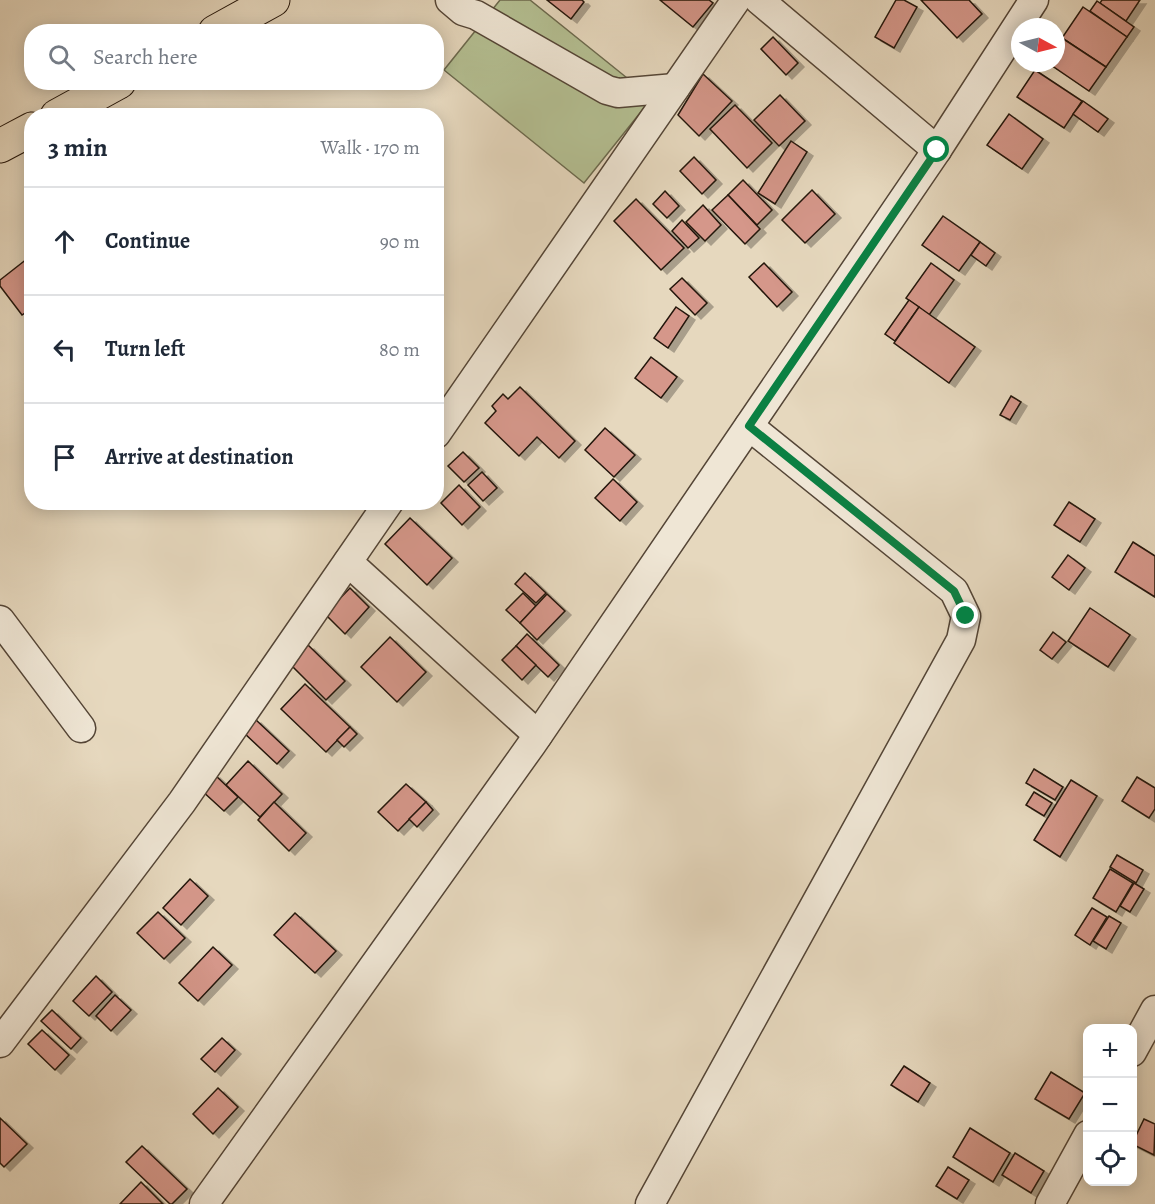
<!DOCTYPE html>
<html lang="en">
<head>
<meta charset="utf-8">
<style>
	:root { --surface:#fff; --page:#f6f6f7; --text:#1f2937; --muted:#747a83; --line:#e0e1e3 }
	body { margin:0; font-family:Alegreya,serif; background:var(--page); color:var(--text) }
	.controls { position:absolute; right:18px; bottom:18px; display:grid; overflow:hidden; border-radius:12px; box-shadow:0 3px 15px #0003 }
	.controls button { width:54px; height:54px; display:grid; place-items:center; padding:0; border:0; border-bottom:2px solid var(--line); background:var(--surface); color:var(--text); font:30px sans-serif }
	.compass { position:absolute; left:1011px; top:18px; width:54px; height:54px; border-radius:50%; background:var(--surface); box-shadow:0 3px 15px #0003; rotate:97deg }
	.stop { position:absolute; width:18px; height:18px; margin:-14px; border:4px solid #0b8043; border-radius:50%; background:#fff }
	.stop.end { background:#0b8043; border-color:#fff; box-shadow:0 2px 6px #0008 }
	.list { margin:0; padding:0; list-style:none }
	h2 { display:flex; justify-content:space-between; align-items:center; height:78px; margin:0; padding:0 24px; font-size:26px }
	h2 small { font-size:20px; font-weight:400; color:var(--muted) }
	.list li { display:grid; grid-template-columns:39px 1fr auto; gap:18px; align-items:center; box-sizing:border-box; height:108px; padding:0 24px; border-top:2px solid var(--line) }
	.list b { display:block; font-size:22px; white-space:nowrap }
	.list em { font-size:20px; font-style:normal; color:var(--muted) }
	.icon { flex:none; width:33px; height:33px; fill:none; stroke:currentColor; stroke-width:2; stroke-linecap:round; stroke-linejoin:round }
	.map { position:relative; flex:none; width:1155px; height:1204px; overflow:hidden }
	.search { position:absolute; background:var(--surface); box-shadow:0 3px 15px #0003; left:24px; top:24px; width:420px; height:66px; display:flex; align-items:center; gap:15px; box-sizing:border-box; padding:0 21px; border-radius:24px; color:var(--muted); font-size:22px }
	.panel { position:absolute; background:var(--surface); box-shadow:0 3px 15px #0003; left:24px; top:108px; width:420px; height:402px; border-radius:24px }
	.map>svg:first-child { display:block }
</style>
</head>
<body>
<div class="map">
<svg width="1155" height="1204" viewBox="0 0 1155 1204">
	<defs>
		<filter id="shadow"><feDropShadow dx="6" dy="4" stdDeviation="0" flood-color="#0004"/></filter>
	</defs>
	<rect width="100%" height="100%" fill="#e6d8be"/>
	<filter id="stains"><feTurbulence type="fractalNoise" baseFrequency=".00333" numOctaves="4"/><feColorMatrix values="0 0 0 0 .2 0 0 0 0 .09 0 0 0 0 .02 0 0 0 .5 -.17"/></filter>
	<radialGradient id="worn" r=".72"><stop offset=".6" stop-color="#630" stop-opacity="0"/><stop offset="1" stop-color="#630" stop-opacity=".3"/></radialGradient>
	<polygon fill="#b4bf92" stroke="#6c6a4e" stroke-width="1.5" points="500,0 530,0 652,98 584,183 444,70"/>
	<g fill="#d5978a" stroke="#231409" stroke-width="1.5" filter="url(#shadow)">
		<polygon points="547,0 582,0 584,2 571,19"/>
		<polygon points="660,0 709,0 713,3 693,27"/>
		<polygon points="896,0 904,0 917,7 894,48 875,37"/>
		<polygon points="921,0 969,0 982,14 957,38"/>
		<polygon points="1102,0 1140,0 1126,21 1100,3"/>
		<polygon points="1097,1 1134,27 1127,37 1090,11"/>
		<polygon points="1083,7 1127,37 1106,67 1062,38"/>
		<polygon points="773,37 798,63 786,75 761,49"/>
		<polygon points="1062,38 1106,67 1089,91 1048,63 1056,63 1056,47"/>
		<polygon points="1035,70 1082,101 1064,128 1017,97"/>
		<polygon points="703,74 732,101 699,136 678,115"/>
		<polygon points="780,95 805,121 779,146 754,120"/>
		<polygon points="1083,101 1108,119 1098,132 1073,114"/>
		<polygon points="735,105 772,143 747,168 710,129"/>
		<polygon points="1009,114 1043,139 1022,169 987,145"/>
		<polygon points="791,141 807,152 775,204 758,193"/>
		<polygon points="694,157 716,180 702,194 680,171"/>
		<polygon points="743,180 772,210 757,225 728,195"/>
		<polygon points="812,190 835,214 805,243 782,220"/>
		<polygon points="665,191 679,206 667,218 653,204"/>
		<polygon points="728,195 760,229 745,244 712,210"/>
		<polygon points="636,199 684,248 661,270 614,221"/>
		<polygon points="703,205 721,225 705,241 686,222"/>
		<polygon points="943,216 980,242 959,271 922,245"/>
		<polygon points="682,220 699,238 688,248 672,231"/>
		<polygon points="980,242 995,253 986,266 971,255"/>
		<polygon points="32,255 32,308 22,315 0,286 0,280"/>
		<polygon points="764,263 792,292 777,307 749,277"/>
		<polygon points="931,263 954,280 929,315 906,298"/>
		<polygon points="682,278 707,303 695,315 670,289"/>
		<polygon points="909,300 919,307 895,341 885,334"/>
		<polygon points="676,307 689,316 668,348 654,338"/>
		<polygon points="919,307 975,347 949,383 894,343"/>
		<polygon points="651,357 677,377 661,398 635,378"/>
		<polygon points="520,387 575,441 559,458 537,437 519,456 485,423 496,411 492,406 503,394 508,399"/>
		<polygon points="1011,396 1021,402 1010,420 1000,415"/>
		<polygon points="605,428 635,455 614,477 585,450"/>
		<polygon points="463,452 479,468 464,482 448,466"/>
		<polygon points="482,472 497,488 483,501 468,485"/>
		<polygon points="613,479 637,502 620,521 595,498"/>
		<polygon points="459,485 480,507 462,525 441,503"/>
		<polygon points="1069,502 1095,519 1080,542 1054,525"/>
		<polygon points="410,518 452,558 427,585 385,544"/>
		<polygon points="1133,542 1155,556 1155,597 1115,572"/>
		<polygon points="1068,555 1085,568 1069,590 1052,577"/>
		<polygon points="525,573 546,593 536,603 515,584"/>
		<polygon points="350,588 369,607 345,634 325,614"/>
		<polygon points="523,593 536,606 520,623 506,610"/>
		<polygon points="547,594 565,611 537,640 520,623"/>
		<polygon points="1090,608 1130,635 1108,667 1068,641"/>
		<polygon points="1053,632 1066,642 1052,659 1040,650"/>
		<polygon points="527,634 559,665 548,677 516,646"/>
		<polygon points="390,637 426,672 397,702 361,667"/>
		<polygon points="308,645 345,681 326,700 290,664"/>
		<polygon points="516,646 536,665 522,680 502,660"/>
		<polygon points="305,684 350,727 326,752 281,709"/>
		<polygon points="255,719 289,751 277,764 243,732"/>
		<polygon points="350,727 357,734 344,747 337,740"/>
		<polygon points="248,761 282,794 260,817 226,785"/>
		<polygon points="1034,769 1063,787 1055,800 1026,783"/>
		<polygon points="214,774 238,797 224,811 200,789"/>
		<polygon points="1137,777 1155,788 1155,809 1149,818 1122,801"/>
		<polygon points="1071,780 1097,796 1060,857 1034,840"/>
		<polygon points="406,784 426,802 398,831 378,812"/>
		<polygon points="1034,792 1052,803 1044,816 1026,805"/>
		<polygon points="274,802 306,833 289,851 258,820"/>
		<polygon points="426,802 433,810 417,827 409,819"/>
		<polygon points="1117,855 1143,870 1136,883 1110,867"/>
		<polygon points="1110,869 1133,883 1116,912 1093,898"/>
		<polygon points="190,879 208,896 181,925 163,908"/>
		<polygon points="1134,883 1144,889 1130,912 1120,906"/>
		<polygon points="1092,908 1107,917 1090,945 1075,935"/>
		<polygon points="158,912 185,938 164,959 137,933"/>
		<polygon points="295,913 336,951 315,973 274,935"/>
		<polygon points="1109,916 1121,923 1106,949 1093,941"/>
		<polygon points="213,947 232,965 198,1001 179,983"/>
		<polygon points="96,976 112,992 89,1016 73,1001"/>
		<polygon points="115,995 131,1010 111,1031 96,1016"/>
		<polygon points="52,1010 81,1038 71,1049 41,1021"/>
		<polygon points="42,1030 69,1055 55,1070 28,1044"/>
		<polygon points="222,1038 235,1050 215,1072 201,1059"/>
		<polygon points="904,1066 930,1083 918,1102 891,1085"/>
		<polygon points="1051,1072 1085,1093 1069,1119 1035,1099"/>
		<polygon points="218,1088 238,1107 213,1134 193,1114"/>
		<polygon points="0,1118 27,1144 4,1167 0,1163"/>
		<polygon points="1144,1119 1155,1124 1154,1155 1132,1144"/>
		<polygon points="970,1128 1010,1153 993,1182 953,1157"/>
		<polygon points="142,1146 187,1189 172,1204 170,1204 126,1162"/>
		<polygon points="1015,1153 1044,1171 1031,1193 1002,1175"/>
		<polygon points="948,1167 969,1180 957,1199 936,1186"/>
		<polygon points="141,1182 163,1204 120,1204"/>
	</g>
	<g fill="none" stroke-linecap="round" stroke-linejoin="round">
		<g stroke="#544536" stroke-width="31">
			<g id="minor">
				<polyline points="450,0 463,11 476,15 607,90 618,93 675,88"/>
				<polyline points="759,0 937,150"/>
				<polyline points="436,434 736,0"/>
				<polyline points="348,562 538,735"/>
				<polyline points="0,620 81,728"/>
				<polyline points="0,1043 182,802 389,502"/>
				<polyline points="1132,1052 1155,1010"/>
				<polyline points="204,1204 532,744 937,150 1034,0"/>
				<polyline points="650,1204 961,640 966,616 954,591 749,426"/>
				<polyline points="1050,1204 1088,1135"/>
			</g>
		</g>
		<g stroke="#231409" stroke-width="35">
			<g id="major">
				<polyline points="215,32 273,0"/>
				<polyline points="57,116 119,82"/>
				<polyline points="0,146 32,129"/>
			</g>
		</g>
		<use href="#minor" stroke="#efe6d5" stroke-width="28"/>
		<use href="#major" stroke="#e6d8be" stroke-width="33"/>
	</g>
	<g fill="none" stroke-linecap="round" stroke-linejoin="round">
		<polyline stroke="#0b8043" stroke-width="8" points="937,150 749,426 954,591 966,616"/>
	</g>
	<rect width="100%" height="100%" filter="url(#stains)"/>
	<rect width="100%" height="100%" fill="url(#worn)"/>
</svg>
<div class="controls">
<button>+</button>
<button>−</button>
<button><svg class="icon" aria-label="locate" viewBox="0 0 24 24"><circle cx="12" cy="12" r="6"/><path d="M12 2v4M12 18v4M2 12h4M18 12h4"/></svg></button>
</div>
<svg class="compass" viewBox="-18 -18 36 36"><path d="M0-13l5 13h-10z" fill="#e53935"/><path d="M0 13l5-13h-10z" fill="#747a83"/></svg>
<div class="stop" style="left:937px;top:150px"></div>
<div class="stop end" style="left:966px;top:616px"></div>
<div class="search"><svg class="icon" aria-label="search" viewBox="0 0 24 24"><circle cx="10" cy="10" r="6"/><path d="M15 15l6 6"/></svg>Search here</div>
<section class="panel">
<h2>3 min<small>Walk · 170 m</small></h2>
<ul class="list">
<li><svg class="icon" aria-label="ahead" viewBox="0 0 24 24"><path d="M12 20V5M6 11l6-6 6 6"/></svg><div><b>Continue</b></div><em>90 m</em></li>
<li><svg class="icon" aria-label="left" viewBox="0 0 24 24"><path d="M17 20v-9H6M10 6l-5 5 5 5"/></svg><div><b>Turn left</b></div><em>80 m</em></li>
<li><svg class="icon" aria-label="arrive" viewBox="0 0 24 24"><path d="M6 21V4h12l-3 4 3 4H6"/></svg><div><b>Arrive at destination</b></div></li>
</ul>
</section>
</div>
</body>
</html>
